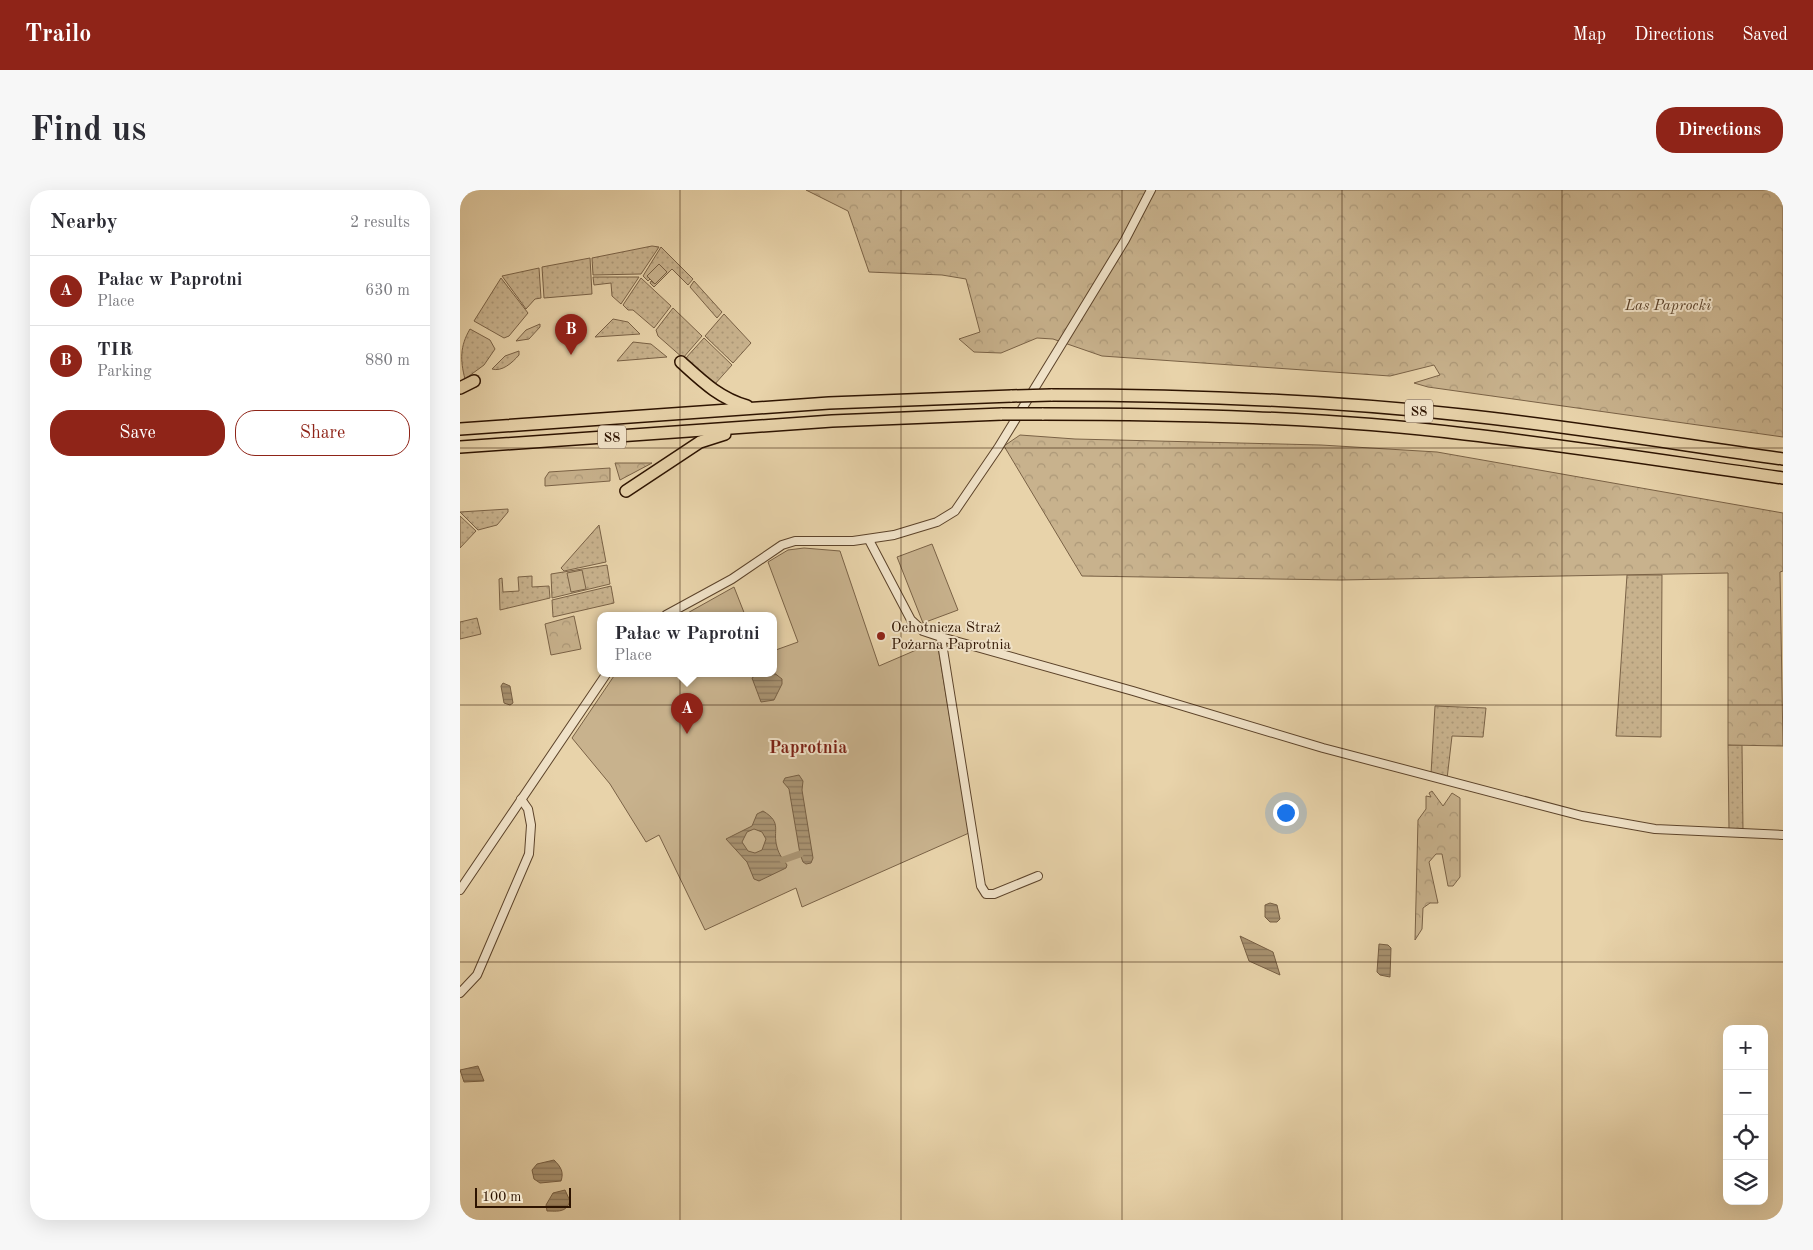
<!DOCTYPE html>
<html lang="en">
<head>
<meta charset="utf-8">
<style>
	:root { --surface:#fff; --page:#f7f7f7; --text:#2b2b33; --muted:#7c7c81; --line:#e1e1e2; --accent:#8f2418 }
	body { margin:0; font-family:"Old Standard TT",serif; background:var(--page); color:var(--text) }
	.controls { position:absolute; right:15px; bottom:15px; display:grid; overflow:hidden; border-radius:10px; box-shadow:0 5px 20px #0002 }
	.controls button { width:45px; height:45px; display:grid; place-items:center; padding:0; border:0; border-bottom:1px solid var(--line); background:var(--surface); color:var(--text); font:25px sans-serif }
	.scale { position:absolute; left:15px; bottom:12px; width:96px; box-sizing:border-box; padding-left:5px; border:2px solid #2d1300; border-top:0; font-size:14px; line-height:18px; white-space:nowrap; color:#2d1300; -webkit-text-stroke:4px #f0e2c8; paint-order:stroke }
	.you { position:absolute; left:825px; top:622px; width:18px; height:18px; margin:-12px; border:4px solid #fff; border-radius:50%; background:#1a73e8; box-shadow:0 0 0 8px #1a73e833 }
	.badge { display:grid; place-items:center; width:32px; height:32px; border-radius:50%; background:var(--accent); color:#fff; font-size:16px; font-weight:700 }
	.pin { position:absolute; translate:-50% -41px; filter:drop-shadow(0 1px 2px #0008) }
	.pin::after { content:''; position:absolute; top:26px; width:18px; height:15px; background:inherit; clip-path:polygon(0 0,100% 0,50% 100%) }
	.popup { position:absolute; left:137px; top:422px; width:180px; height:65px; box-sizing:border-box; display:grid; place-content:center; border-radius:10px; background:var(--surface); filter:drop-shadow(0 1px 4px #0005); font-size:16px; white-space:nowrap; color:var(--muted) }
	.popup b { font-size:19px; color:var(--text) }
	.popup::after { content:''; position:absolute; left:50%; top:100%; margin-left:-10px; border:10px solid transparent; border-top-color:var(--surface) }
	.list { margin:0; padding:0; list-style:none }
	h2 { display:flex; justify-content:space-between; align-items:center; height:65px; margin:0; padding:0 20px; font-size:21px }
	h2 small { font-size:16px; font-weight:400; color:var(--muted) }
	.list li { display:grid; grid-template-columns:32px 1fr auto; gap:15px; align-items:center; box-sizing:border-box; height:70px; padding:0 20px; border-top:1px solid var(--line) }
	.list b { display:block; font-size:19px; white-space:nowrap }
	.list p { margin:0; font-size:16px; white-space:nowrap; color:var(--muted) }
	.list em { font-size:16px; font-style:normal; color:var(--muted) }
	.actions { display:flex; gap:10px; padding:15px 20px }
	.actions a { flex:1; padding:11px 0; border:1px solid var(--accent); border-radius:20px; text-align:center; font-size:18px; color:var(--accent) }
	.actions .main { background:var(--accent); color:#fff }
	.icon { flex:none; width:28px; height:28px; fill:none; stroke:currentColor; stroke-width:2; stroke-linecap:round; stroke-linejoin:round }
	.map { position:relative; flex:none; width:1323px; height:1030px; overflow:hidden; border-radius:20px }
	header { display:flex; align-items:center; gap:30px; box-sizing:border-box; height:70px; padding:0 25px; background:var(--accent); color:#fff }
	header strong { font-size:24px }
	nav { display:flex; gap:28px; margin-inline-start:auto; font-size:18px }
	.intro { display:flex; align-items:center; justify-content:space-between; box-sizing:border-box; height:120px; padding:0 30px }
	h1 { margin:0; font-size:35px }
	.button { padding:12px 22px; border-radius:20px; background:var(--accent); color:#fff; font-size:18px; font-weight:700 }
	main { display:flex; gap:30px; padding:0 30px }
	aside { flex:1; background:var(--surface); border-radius:20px; box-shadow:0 5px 20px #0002 }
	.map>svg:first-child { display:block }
</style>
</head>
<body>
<header>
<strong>Trailo</strong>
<nav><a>Map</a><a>Directions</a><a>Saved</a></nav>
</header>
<div class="intro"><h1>Find us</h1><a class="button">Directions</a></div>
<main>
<aside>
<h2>Nearby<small>2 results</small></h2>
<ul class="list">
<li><span class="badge">A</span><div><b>Pałac w Paprotni</b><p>Place</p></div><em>630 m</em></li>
<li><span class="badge">B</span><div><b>TIR</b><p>Parking</p></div><em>880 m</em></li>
</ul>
<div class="actions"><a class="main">Save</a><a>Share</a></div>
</aside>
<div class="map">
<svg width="1323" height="1030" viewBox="0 0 1323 1030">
	<defs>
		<pattern id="grass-dots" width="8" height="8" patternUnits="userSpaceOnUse" patternTransform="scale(1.25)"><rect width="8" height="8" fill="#c8b28d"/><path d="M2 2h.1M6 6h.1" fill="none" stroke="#ac9878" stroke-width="1.8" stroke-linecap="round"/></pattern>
		<pattern id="forest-crowns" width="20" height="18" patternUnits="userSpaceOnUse" patternTransform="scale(1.25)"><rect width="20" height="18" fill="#c8b28d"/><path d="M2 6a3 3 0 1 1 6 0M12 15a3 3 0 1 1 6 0" fill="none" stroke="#ac9878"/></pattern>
		<pattern id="water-rules" width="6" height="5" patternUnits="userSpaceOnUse" patternTransform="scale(1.25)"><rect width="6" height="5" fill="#a89270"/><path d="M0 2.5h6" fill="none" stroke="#89765a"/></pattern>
	</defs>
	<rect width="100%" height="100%" fill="#e8d3aa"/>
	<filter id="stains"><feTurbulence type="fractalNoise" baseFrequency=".004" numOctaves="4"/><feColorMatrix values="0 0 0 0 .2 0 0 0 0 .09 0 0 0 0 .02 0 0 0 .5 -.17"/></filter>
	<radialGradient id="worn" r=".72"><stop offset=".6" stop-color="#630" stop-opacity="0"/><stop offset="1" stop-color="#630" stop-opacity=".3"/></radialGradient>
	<g fill="url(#grass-dots)" stroke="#7a6246">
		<polygon points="192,56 199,57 181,84 133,85 132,68"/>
		<polygon points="201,57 233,89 228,95 212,79 194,97 190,93 191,91 195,94 187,86 190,89 188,91 183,86"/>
		<polygon points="130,68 132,104 84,108 82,77"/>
		<polygon points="79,78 81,108 75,109 66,119 42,86"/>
		<polygon points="133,87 179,87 161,114 152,106 151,93 134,95"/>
		<polygon points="41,88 68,123 49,146 44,148 14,131"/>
		<polygon points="181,88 211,116 194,138 173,120 168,120 163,115"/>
		<polygon points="234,91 262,122 257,128 230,97"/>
		<polygon points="213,118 242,146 223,168 198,146 196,140"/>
		<polygon points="264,124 291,153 273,173 245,146"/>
		<polygon points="153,129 168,132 180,144 135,147"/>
		<polygon points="80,134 80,137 69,149 56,151 66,140"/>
		<path d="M10,139l20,11 5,9 -11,16 -19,14c-5,-19 -5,-33 5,-50z"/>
		<polygon points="244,148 272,175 254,195 225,169"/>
		<polygon points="173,152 191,154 207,167 157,171"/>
		<path d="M59,161v4c-7,8 -17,17 -27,14l13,-13z"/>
		<polygon points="48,319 48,322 37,335 18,340 0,322"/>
		<polygon points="0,326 16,341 0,358"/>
		<polygon points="139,335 146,372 104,381 101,378"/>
		<polygon points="147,375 150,394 92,408 91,384"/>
		<polygon points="1167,385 1202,385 1201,547 1156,546"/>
		<polygon points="72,386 72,397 89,396 90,408 40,420 39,389 42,388 43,402 59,401 58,387"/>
		<polygon points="151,396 154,413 93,427 92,410"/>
		<polygon points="17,428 21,444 0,449 0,432"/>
		<polygon points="975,516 1026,518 1023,547 992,546 987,589 971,584"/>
		<polygon points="1268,555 1282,555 1283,641 1269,640"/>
	</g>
	<g fill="url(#forest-crowns)" stroke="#7a6246">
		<polygon points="346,0 1323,0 1323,247 968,197 954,193 980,185 974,175 930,186 642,166 593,149 577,148 541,163 514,162 499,149 520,142 506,89 482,85 409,82 388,21"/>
		<polygon points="560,245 615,249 861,255 977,262 1323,323 1323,381 1320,382 1323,556 1268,555 1268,383 880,390 622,386 544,256"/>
		<polygon points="155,273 192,273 160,290"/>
		<polygon points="150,278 150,291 85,296 85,288 89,282"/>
		<polygon points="114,426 121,459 91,465 85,434"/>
		<polygon points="972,601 983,616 992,603 1000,608 1000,687 993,696 988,696 982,664 976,664 969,672 978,713 970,713 963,718 962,739 955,750 958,630 966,619 966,606 971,607 969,603"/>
	</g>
	<g fill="#c8b28d" stroke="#7a6246">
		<polygon points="199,74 207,82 195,94 187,86"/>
		<polygon points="472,354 498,420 463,433 437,367"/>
		<polygon points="344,358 380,361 419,476 477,451 509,643 342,717 336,698 245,740 199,645 186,652 150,594 112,548 156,483 313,483 313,461 338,452 308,372 328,360"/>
		<polygon points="122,380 126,399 111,402 107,383"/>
		<polygon points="274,397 285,425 224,425"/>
	</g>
	<g fill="url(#water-rules)" stroke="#775f43" fill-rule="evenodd">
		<polygon points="313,482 322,489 322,494 314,510 301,512 292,488 299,483"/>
		<polygon points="43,493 50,496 53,513 50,515 44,513 41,496"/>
		<polygon points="339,585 343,591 342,600 353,668 351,673 346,674 343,672 340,664 329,599 323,592 325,588"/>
		<path d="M303,621c20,12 9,19 14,36 2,8 6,12 10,18l-1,3 -27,13 -5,-2 -7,-17 -21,-23 26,-13 5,-12zM294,639l8,3 4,7 -4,11 -7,3 -7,-2 -6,-9 5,-10z"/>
		<polygon points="810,713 817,715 820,729 817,732 810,732 805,727 805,715"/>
		<polygon points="780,746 813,762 820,785 789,771"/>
		<polygon points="919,754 928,755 931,758 930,787 920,785 917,782"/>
		<polygon points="18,876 24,891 4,892 0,880"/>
		<path d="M94,970c7,7 10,12 7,21l-21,2 -6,-4 -2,-9 5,-6z"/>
		<path d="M105,1000l5,11c-4,12 -12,10 -23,10l-1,-6 7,-12z"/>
	</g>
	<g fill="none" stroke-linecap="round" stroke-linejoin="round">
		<polyline stroke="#a89270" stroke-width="7" points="323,670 340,664"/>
		<g stroke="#5c432a" stroke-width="10">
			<g id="minor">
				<polyline points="409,350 451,430 463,441 481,447 673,501 863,558 1122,626 1195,639 1323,645"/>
				<polyline points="206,425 272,389 322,355 335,351 393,351 434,345 477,332 495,321 538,258 598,160 665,50 691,0"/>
				<polyline points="481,447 521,696 526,704 534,704 578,686"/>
				<polyline points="0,700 147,483"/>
				<polyline points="0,803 17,785 69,664 71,635 68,619 61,609"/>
			</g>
		</g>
		<g stroke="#2d1300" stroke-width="14">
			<g id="highway">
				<path d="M221,172c21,19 38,36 66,44"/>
				<polyline points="0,198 14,191"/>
				<path d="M591,205c138,0 274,5 411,20 107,11 214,29 321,44"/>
				<path d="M582,224c141,0 282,3 423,20 106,12 212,29 318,44"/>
				<polyline points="0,239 369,213 552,206"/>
				<polyline points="0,257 372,231 542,224"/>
				<polyline points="166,301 240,252 265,244"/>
			</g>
		</g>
		<use href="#minor" stroke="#f0e2c8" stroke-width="8"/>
		<use href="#highway" stroke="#e8d3aa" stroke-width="11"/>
		<g stroke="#2d1300" stroke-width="14" stroke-linecap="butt">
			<g id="highway-bridge">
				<polyline points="552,206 591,205"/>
				<polyline points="542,224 582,224"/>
			</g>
		</g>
		<use href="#highway-bridge" stroke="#e8d3aa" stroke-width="11"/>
	</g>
	<path fill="none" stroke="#2d1300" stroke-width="1" stroke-opacity="0.55" d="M220,0v1030M441,0v1030M662,0v1030M882,0v1030M1102,0v1030M0,258h1323M0,515h1323M0,772h1323"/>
	<circle fill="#8f2418" stroke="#f0e2c8" stroke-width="2" cx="421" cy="446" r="5"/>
	<g text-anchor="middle" stroke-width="4" stroke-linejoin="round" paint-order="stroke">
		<g fill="#f0e2c8" stroke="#68513c" stroke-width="1">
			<rect x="945" y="209.5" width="28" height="23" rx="4"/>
			<rect x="138" y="235.5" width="28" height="23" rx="4"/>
		</g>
		<g font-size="14" font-weight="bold" fill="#2d1300">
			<text x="959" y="226">S8</text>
			<text x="152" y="252">S8</text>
		</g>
		<g font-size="15" font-style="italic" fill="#5c432a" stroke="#f0e2c8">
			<text x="1208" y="120">Las Paprocki</text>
		</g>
		<g font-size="15" fill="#2d1300" stroke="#f0e2c8" text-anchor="start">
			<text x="431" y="442">Ochotnicza Straż<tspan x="431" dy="17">Pożarna Paprotnia</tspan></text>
		</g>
		<g font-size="18" font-weight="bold" fill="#7a1f14" stroke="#f0e2c8">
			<text x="348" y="563">Paprotnia</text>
		</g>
	</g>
	<rect width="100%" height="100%" filter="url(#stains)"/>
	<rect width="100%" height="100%" fill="url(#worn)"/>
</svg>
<div class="controls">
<button>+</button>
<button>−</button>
<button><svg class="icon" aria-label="locate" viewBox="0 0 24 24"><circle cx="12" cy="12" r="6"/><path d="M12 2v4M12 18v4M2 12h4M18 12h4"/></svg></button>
<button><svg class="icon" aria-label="layers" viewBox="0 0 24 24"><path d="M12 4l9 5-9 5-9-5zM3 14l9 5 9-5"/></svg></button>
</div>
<div class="scale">100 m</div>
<div class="you"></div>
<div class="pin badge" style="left:227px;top:544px">A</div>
<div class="popup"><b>Pałac w Paprotni</b>Place</div>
<div class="pin badge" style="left:111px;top:165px">B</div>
</div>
</main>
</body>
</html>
